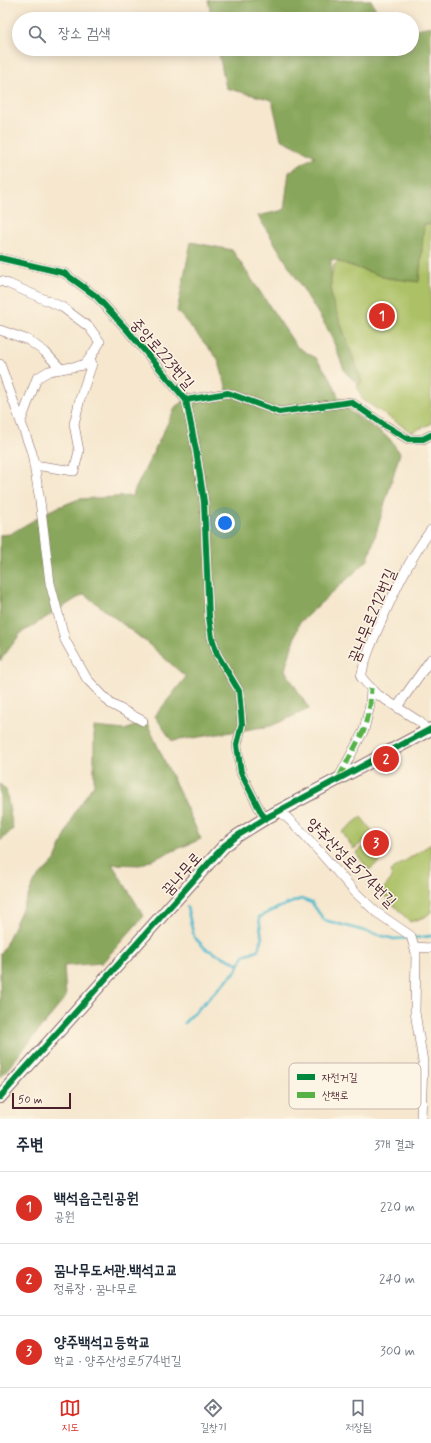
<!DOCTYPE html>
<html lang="ko">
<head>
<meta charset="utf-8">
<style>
	:root { --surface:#fff; --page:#f6f6f7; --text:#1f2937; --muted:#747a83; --line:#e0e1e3; --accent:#d93025 }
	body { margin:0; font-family:Mynerve,"Poor Story",sans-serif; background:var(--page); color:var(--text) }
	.scale { position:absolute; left:12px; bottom:10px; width:59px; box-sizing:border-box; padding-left:4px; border:2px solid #4a1f2b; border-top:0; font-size:11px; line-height:14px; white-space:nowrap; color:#4a1f2b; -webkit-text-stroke:3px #fcf5e5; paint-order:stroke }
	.you { position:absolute; left:225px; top:523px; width:14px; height:14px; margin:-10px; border:3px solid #fff; border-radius:50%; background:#1a73e8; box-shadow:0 0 0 6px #1a73e833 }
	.badge { display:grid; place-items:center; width:26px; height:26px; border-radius:50%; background:var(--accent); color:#fff; font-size:13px; font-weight:700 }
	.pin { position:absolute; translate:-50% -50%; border:2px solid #fff; box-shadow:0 1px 4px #0006 }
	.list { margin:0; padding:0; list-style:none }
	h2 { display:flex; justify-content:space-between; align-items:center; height:52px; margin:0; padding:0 16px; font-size:17px }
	h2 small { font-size:13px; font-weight:400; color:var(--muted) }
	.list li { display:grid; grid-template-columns:26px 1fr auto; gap:12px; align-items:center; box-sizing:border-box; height:72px; padding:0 16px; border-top:1px solid var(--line) }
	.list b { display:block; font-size:15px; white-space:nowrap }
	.list p { margin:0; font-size:13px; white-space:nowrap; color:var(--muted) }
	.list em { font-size:13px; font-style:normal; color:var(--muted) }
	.icon { flex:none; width:22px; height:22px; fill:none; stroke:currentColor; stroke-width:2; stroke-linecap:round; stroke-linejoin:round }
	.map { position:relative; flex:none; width:431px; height:1119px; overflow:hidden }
	.search { position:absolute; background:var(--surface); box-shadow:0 2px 10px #0003; left:12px; right:12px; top:12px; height:44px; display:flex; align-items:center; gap:10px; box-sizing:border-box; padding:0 14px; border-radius:22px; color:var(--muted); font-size:15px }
	.sheet { height:268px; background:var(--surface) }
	nav { display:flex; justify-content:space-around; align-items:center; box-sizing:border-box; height:56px; border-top:1px solid var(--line); background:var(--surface); font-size:11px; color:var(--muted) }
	nav a { display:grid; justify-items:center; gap:2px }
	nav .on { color:var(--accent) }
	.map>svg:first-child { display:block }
</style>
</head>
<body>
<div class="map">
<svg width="431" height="1119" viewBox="0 0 431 1119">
	<rect width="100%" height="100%" fill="#fcf5e5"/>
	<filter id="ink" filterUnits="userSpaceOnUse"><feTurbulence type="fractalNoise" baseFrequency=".025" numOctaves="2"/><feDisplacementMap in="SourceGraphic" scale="8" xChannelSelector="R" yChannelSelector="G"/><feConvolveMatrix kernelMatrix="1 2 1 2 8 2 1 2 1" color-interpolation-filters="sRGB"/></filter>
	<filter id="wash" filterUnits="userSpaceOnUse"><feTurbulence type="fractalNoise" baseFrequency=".012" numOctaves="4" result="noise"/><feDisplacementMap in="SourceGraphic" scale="16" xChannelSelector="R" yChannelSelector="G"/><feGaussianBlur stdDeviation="0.9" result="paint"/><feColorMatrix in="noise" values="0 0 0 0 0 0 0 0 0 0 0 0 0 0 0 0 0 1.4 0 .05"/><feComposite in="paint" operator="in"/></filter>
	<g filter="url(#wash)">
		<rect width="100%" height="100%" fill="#f6e7ce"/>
		<g fill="#acc166" stroke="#7b7048">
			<polygon points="431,181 431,424 411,432 362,399 327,298 334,265 354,252"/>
			<polygon points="361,817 374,833 354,849 342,832"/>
			<polygon points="376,837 390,853 369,870 356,853"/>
			<polygon points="431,844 431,912 425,917 410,922 381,892 392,878 390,871"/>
		</g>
		<g fill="#89a75b" stroke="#6a6343">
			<polygon points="208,0 371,0 381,19 212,19"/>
			<polygon points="431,26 431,225 424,224 419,282 387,278 331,259 331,297 362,382 359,385 345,372 330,333 258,216 284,210 289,172 315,156 281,139 272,100 226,88 218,49 412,49 412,30"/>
			<polygon points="191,242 232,250 297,347 316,358 331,379 338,396 351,412 389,438 400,453 368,560 299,623 285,670 309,709 271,726 172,741 155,716 186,677 146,642 84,594 21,633 0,661 0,535 10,534 51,510 79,499 132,496 176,406 186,400 228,393 218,359 177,311"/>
			<polygon points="146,721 201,839 140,865 112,864 144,916 102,963 64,966 66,997 0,1078 0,953 2,952 35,881 55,860 75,812 94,784 94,727 125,730"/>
			<polygon points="0,784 6,790 13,829 0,841"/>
		</g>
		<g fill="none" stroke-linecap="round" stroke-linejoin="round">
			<g stroke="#50bacd" stroke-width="2.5">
				<polyline points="187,907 194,937 206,949 239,964"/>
				<polyline points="414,938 431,936"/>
				<polyline points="184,1023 236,971 244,955 258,950 262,939 259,917 280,907 301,899 312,903 324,920 394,939 409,938"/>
			</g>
		</g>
	</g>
	<g filter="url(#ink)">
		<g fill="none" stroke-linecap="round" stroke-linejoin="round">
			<g stroke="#866564" stroke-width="10">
				<g id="minor">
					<polyline points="0,258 64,273 96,296 128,331 186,400 228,393 279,412 351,402 383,424 408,439 423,439 431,435"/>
					<polyline points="0,281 9,284 62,307 89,327 100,342 90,358 84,365 49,371 37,378 21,421"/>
					<polyline points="0,330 28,340 45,352 61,369"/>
					<polyline points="0,364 32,453 40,501 50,583 65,640 87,679 111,704 143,721"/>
					<polyline points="186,400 196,450 204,502 209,617 212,638 217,654 239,691 242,724 237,745 241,773 262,814 266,818"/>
					<polyline points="34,465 74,471 79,451 74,424 80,399 92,364 90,358"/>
					<polyline points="397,707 431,659"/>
					<path d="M428,731l-8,-9 -45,-29 -14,-16c4,-20 12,-37 20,-55 14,-32 29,-64 50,-92"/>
					<polyline points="338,779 364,730 370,705 371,688"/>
					<polyline points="280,811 302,832 355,892 376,912 411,936 416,953 415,1012 423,1062 421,1119"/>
					<polyline points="414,947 431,948"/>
				</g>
			</g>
			<g stroke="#866564" stroke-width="14">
				<polyline id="tertiary" points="0,1097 224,846 237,836 266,818 431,729"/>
			</g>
			<use href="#minor" stroke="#fff" stroke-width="9"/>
			<use href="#tertiary" stroke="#fff" stroke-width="12"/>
			<polyline stroke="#57b146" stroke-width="5" stroke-dasharray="10 5" stroke-linecap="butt" points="339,777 364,730 370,705 371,688"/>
			<g stroke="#fcf5e5" stroke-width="8">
				<g id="cycleway">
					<polyline points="0,258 64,273 96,296 128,331 186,400 228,393 279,412 351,402 383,424 408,439 423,439 431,435"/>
					<polyline points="186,400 196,450 204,502 209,617 212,638 217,654 239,691 242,724 237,745 241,773 262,814 266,818"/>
					<polyline points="0,1097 224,846 237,836 266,818 431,729"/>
				</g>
			</g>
			<use href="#cycleway" stroke="#00873e" stroke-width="6"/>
		</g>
	</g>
	<g text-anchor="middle" stroke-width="3" stroke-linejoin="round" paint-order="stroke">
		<g font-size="16" fill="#4a1f2b" stroke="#fcf5e5">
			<text transform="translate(163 353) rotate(49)" y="6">중앙로223번길</text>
			<text transform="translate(371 615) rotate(-67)" y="6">꿈나무로212번길</text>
			<text transform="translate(352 862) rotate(45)" y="6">양주산성로574번길</text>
			<text transform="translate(181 873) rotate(-48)" y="6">꿈나무로</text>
		</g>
	</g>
	<rect x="289" y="1063" width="132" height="46" rx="6" fill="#fcf5e5" stroke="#c7b5ad" stroke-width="1"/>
	<rect x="297" y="1074" width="18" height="6" fill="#00873e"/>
	<rect x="297" y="1092" width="18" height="6" fill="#57b146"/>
	<g font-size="11" fill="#4a1f2b">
		<text x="322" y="1081">자전거길</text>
		<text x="322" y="1099">산책로</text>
	</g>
</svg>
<div class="scale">50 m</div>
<div class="you"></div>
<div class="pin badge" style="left:382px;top:316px">1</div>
<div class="pin badge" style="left:386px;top:759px">2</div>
<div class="pin badge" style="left:376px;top:843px">3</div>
<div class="search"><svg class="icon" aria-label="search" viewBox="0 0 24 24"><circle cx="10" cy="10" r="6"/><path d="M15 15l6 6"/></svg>장소 검색</div>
</div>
<section class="sheet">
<h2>주변<small>3개 결과</small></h2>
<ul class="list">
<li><span class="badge">1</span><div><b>백석읍근린공원</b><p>공원</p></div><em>220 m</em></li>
<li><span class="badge">2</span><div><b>꿈나무도서관.백석고교</b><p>정류장 · 꿈나무로</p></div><em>240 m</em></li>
<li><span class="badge">3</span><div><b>양주백석고등학교</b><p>학교 · 양주산성로574번길</p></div><em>300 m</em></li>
</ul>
</section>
<nav>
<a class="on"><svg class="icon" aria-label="map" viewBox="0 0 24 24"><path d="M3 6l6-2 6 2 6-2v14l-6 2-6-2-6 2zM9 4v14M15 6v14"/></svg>지도</a>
<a><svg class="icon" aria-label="directions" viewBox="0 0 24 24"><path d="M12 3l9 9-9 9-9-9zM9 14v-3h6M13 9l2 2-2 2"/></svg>길찾기</a>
<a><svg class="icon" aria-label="saved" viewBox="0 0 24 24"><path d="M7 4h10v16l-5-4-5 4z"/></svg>저장됨</a>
</nav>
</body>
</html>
